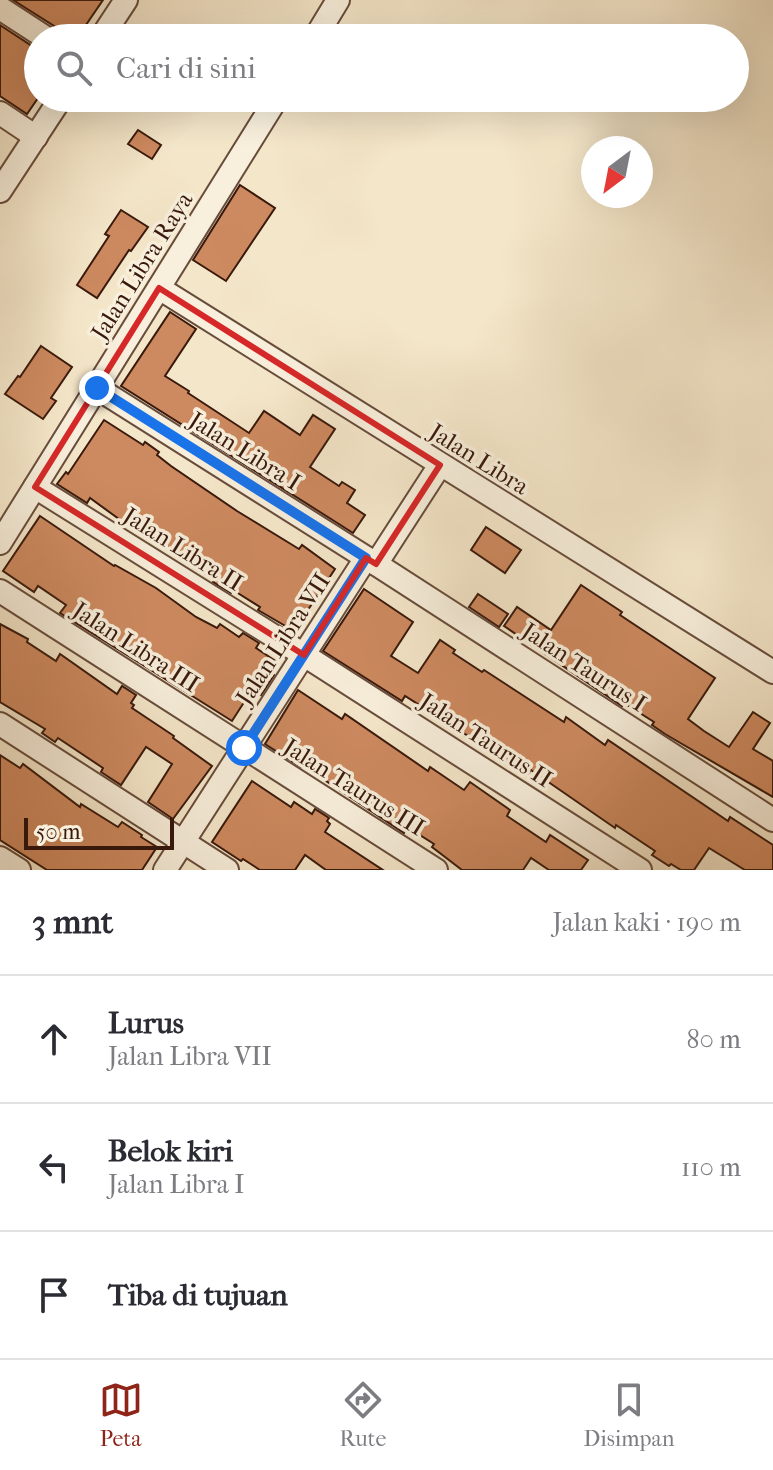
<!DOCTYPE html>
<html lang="id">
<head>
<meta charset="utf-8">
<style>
	:root { --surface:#fff; --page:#f2f2f3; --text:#2b2b33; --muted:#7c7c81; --line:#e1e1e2; --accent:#8f2418 }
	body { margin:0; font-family:"IM FELL French Canon",serif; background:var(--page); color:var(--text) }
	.compass { position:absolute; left:581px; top:136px; width:72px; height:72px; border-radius:50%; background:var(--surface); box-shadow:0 8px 32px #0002; rotate:212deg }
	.scale { position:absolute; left:24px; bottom:20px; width:150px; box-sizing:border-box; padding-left:8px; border:4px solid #39190c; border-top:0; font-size:22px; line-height:28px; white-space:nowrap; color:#39190c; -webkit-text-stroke:6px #f8efdc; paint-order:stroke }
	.stop { position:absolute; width:24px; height:24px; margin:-18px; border:6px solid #1a73e8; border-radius:50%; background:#fff }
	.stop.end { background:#1a73e8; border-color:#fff; box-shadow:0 2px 8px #0008 }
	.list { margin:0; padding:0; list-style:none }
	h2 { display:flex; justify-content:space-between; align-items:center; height:104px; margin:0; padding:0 32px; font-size:34px }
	h2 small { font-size:26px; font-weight:400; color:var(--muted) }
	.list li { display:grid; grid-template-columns:52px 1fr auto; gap:24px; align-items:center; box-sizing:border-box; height:128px; padding:0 32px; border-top:2px solid var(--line) }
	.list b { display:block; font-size:30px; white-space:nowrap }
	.list p { margin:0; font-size:26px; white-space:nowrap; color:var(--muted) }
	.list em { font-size:26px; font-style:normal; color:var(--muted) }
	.icon { flex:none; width:44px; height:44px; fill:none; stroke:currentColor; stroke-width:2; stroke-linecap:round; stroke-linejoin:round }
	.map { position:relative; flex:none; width:773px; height:870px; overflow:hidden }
	.search { position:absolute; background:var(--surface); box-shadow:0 8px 32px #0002; left:24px; right:24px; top:24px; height:88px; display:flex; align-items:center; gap:20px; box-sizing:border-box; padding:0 28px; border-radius:44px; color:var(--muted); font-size:30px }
	.sheet { height:488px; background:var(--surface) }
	nav { display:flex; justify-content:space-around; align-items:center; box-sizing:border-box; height:112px; border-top:2px solid var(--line); background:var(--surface); font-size:22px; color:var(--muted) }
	nav a { display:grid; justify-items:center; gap:4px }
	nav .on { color:var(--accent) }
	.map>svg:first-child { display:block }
</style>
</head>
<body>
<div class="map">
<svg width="773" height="870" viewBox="0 0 773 870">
	<rect width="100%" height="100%" fill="#f4e6c9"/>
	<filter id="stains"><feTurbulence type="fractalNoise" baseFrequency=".0025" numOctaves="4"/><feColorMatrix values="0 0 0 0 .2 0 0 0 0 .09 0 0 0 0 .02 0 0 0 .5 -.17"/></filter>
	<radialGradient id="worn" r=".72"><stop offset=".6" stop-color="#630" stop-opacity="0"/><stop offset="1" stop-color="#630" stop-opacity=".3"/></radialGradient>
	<g fill="#cd895f" stroke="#39190c" stroke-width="2">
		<polygon points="13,0 103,0 77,38 60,38 54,26"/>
		<polygon points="0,25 38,50 38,98 27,114 0,96"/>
		<polygon points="138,130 161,145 152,159 128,144"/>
		<polygon points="240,185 275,208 226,281 193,260"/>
		<polygon points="121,210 148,227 131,251 129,250 97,298 77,285 109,236 105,234"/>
		<polygon points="170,312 196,329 165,376 189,391 188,393 249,433 264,411 300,435 313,415 335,429 310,467 339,486 342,482 355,490 347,503 365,515 353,533 121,386"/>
		<polygon points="41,346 72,367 51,398 56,401 43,419 5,394 18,376 20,377"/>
		<polygon points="104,420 143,445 145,442 159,452 157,455 171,466 237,511 299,549 302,545 335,569 294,631 258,610 260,607 233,590 231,593 213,582 215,580 197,568 198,567 153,537 151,539 134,530 90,498 87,503 57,484 66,472 68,474"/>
		<polygon points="40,516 114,566 115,565 156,588 196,617 217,628 220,624 239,637 243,633 259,643 256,648 277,662 270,672 274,675 261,695 257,692 255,696 250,693 232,721 60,613 66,605 38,586 34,592 3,571"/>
		<polygon points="486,527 521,550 505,573 471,550"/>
		<polygon points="581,585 622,612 620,615 715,678 688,719 704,731 729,747 753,712 770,723 753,749 773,761 773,797 665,734 652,725 654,722 624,703 622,706 504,626 517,607 551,630"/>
		<polygon points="364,589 413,622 391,656 418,673 440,640 455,650 453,653 482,672 484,670 564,722 566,717 605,745 608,740 728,821 730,817 773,845 773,870 745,870 709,848 694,870 681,870 671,864 669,866 652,855 655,851 616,825 615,828 531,770 528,774 405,696 402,701 323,651"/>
		<polygon points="478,594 508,614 499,627 469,607"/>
		<polygon points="0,624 28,639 27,642 56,661 60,654 117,694 122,686 136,695 131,703 134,705 132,708 174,736 173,738 212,766 173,819 148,802 172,764 146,747 121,785 101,772 103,768 58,738 55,742 42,733 45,729 0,702"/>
		<polygon points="298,690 342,719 345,714 428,771 430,767 464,790 470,782 510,810 507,816 546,842 550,835 588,860 581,870 549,870 531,858 523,870 462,870 432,847 434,844 407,827 404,833 302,765 301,767 265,744"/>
		<polygon points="0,755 20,768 23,764 80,807 81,804 118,827 122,822 142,835 141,837 157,847 142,870 47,870 0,840"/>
		<polygon points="252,781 291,807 294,802 312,814 315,809 329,818 327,821 330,824 325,832 383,870 326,870 305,855 295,870 260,870 243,859 241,861 212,842"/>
	</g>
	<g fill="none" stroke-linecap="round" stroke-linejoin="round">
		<g stroke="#684c3b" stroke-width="26">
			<g id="minor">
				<polyline points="0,8 46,38"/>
				<polyline points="101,38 126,0"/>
				<polyline points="315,38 338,0"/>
				<polyline points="0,113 36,137"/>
				<polyline points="0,191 61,98"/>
				<polyline points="159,288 773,672"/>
				<polyline points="97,388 376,564 773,820"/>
				<polyline points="35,487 304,655 640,870"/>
				<polyline points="0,543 277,98"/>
				<polyline points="376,564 440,465"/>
				<polyline points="0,591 436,870"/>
				<polyline points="0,724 227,870"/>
				<polyline points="0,858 19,870"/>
				<polyline points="165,870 366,558"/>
			</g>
		</g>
		<use href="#minor" stroke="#f8efdc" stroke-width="22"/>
	</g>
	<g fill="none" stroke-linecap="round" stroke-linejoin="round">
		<polyline stroke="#1a73e8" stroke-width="10" points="97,388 366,558 244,748"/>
	</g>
	<path fill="none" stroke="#d62828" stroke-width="6" stroke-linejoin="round" d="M159,288l281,177 -64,99 -10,-6 -62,97 -269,-168z"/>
	<g text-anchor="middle" stroke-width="7" stroke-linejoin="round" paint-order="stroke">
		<g font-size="24" fill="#39190c" stroke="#f8efdc">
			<text transform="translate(142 266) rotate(-58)" y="8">Jalan Libra Raya</text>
			<text transform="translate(245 451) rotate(32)" y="8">Jalan Libra I</text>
			<text transform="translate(479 459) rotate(32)" y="8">Jalan Libra</text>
			<text transform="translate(183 549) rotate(32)" y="8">Jalan Libra II</text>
			<text transform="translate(283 639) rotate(-57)" y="8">Jalan Libra VII</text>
			<text transform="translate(136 647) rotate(33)" y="8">Jalan Libra III</text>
			<text transform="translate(584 667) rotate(33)" y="8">Jalan Taurus I</text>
			<text transform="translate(486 740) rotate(33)" y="8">Jalan Taurus II</text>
			<text transform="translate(354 787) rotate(32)" y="8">Jalan Taurus III</text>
		</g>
	</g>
	<rect width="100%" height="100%" filter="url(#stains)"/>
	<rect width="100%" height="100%" fill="url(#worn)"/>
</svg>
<svg class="compass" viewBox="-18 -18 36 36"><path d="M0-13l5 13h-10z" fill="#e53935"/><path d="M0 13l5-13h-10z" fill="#7c7c81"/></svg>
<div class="scale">50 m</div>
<div class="stop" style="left:244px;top:748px"></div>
<div class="stop end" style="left:97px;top:388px"></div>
<div class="search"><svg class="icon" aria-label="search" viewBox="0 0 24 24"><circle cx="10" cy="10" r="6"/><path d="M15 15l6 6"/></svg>Cari di sini</div>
</div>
<section class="sheet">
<h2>3 mnt<small>Jalan kaki · 190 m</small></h2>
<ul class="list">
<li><svg class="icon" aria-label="ahead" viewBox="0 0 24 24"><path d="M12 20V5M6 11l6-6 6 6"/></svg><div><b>Lurus</b><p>Jalan Libra VII</p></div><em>80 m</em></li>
<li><svg class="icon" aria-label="left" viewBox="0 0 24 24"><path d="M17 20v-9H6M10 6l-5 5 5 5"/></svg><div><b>Belok kiri</b><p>Jalan Libra I</p></div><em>110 m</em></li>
<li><svg class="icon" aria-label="arrive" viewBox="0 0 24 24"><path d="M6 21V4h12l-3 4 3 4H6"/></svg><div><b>Tiba di tujuan</b></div></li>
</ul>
</section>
<nav>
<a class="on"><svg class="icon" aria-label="map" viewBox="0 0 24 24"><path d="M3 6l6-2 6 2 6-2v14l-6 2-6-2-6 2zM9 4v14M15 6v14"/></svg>Peta</a>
<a><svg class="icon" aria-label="directions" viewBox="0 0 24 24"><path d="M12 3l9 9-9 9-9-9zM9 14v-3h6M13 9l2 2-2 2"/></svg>Rute</a>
<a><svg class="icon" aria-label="saved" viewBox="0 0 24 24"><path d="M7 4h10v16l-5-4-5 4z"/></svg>Disimpan</a>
</nav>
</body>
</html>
